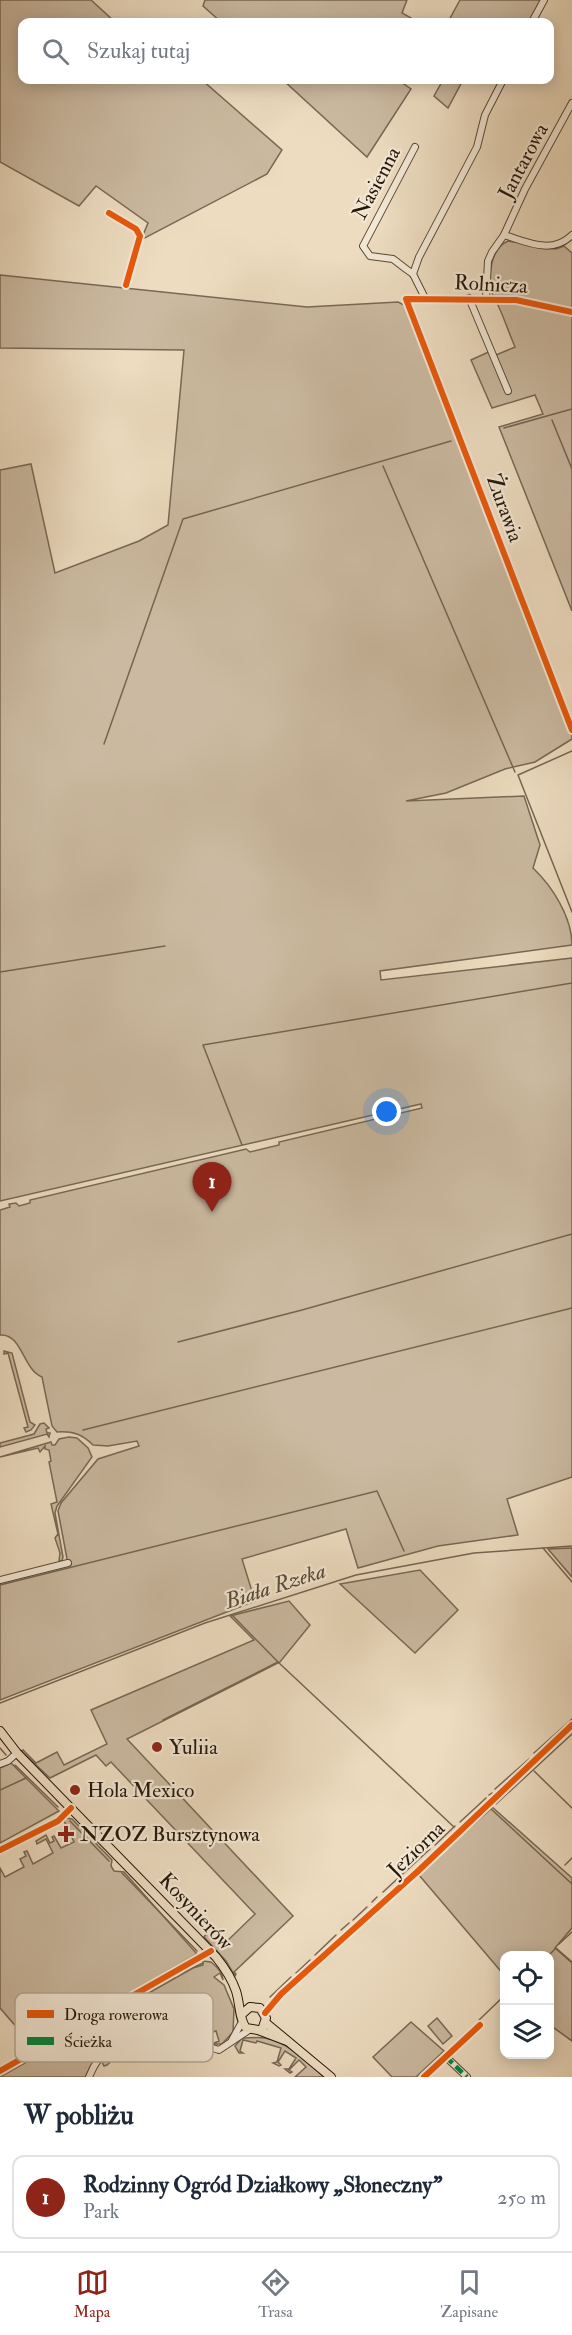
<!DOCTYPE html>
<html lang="pl">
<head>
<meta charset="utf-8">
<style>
	:root { --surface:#fff; --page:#f6f6f7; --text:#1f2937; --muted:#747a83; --line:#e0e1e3; --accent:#8f2418 }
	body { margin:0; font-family:"IM FELL Double Pica",serif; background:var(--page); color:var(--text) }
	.controls { position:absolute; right:18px; bottom:18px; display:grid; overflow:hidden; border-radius:12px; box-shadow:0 3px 15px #0003 }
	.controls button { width:54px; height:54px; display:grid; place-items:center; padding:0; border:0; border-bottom:2px solid var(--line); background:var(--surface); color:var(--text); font:30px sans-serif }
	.you { position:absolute; left:387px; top:1112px; width:21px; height:21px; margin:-15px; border:4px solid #fff; border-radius:50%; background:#1a73e8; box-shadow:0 0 0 9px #1a73e833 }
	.badge { display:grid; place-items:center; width:39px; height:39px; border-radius:50%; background:var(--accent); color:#fff; font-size:20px; font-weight:700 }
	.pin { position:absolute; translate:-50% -50px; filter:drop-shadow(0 2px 3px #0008) }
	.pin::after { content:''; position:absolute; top:32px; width:21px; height:18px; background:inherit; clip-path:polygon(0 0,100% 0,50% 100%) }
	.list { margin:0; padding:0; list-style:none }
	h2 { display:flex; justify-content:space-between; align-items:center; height:78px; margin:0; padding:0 24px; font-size:26px }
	h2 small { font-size:20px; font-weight:400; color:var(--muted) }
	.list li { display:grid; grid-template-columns:39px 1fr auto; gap:18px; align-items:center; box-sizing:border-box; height:84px; margin:0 12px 12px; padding:0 12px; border:2px solid var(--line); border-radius:12px }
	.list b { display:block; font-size:22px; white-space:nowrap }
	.list p { margin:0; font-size:20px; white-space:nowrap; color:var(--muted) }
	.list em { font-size:20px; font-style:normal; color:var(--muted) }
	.icon { flex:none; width:33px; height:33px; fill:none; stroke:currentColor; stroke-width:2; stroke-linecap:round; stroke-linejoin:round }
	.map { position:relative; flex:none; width:572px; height:2077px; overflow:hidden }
	.search { position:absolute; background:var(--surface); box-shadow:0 3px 15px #0003; left:18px; right:18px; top:18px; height:66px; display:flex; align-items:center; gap:15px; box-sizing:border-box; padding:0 21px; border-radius:12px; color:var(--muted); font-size:22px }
	.sheet { height:174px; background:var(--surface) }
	nav { display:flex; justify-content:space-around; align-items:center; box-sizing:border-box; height:84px; border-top:2px solid var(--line); background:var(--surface); font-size:16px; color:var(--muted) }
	nav a { display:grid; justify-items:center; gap:3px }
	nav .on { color:var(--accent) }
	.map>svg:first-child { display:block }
</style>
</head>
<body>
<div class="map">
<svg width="572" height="2077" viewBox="0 0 572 2077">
	<rect width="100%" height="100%" fill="#eddcc0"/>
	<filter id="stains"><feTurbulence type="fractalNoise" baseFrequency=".00333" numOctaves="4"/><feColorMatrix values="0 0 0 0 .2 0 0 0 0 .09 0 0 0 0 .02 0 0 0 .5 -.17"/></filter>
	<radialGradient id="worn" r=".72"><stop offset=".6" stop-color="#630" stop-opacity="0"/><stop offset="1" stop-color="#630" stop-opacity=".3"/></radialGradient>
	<g fill="#cbbaa1" stroke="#786854" stroke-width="1.5">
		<polygon points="0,0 91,0 115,22 22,22 22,80 202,80 282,150 267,174 141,240 148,223 96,186 79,206 0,162"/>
		<polygon points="205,0 407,0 402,13 418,22 221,22 203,6"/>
		<polygon points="460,0 542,0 531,22 448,22"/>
		<polygon points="283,80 398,80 411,89 367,157"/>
		<polygon points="443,80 463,80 448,108 434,96"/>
		<path d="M508,241l48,8 8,-3 8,7v358l-73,-184 44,-13 -8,-19 -43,13 -21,-48 22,-10 3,5 19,-8c-7,-16 -12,-33 -20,-48 0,-1 -4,-7 -4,-8 -3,-16 0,-43 17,-50z"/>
		<path d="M0,275l307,32 91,-5 8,4 166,424v9l-37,23 -30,7 -59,24 -40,8 118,-5 16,49 -7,23c19,18 39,49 39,77l-192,26 1,9 191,-22v519l-65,22 11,36 -80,11 -80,22 -12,-39 -104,30 13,42 -255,99v-119l68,-17 -10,-53 3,-8 37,-44 41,-13 -2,-5 -29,5 -15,-1c-11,-11 -20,-14 -36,-13l-5,-6 -10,-49c-19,-7 -20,-44 -42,-42v-125l10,-3 -1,-3 7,-1 3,3 11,-3v-3l216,-51 4,3 29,-7v-3l143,-34 -1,-4 -421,97v-731l31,-6 24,109 84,-32 29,-16 16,-175 -184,-2z"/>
		<polygon points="4,1351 12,1353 30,1422 35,1425 31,1430 26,1432 24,1428 28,1427 8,1353 4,1354"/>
		<polygon points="44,1423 49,1428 46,1429 47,1433 50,1433 49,1437 47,1434 0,1447 0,1443 34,1434 40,1424"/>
		<polygon points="69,1437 77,1438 88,1448 92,1457 57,1506 55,1513 63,1557 62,1561 59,1561 60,1553 55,1538 58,1534 51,1504 57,1502 49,1462 51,1461 49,1450 45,1449 45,1446 40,1452 38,1448 0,1457 51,1442 52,1445 55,1445 59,1439"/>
		<polygon points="572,1548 572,1577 548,1549"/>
		<polygon points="420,1570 458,1610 415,1653 340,1584"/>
		<polygon points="289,1601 310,1625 280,1662 127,1739 293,1916 234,1972 236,1974 235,1976 226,1961 204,1937 208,1932 222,1946 255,1914 111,1762 106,1766 96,1755 50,1778 21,1751 23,1750 36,1763 57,1752 64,1765 107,1744 91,1710 254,1640 230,1616"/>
		<polygon points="11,1763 59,1811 0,1843 0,1768"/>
		<polygon points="491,1806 572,1878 572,1928 555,1948 572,1963 572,2041 550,2025 550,1956 504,1956 504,1975 419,1875"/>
		<polygon points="65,1818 72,1819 112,1860 111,1866 114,1871 124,1872 197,1954 56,2035 32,2045 0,2008 0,1868 5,1877 24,1867 20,1859 26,1856 24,1852 27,1851 33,1864 53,1853 46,1839 37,1844 36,1841 46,1835 50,1843 54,1841 52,1837 54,1836 61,1848 74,1842 64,1821"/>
		<path d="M203,1961l8,1c5,4 12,11 12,18l-3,-7 -6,4 10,8 10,24 -1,23 -11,12h-10l7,-3 -3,-10 -11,3 -1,8c-46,-12 -97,-24 -117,35h-87l193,-109 10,-3z"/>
		<polygon points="437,2018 452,2036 443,2044 428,2026"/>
		<polygon points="411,2022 444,2051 416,2077 392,2077 373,2057"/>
		<path d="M242,2038c7,0 16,-1 23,0 23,4 43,24 59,39h-29l11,-10 -7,-7 -10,10 3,2 -2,1 -5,-4h4l7,-11 -11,-7 -7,11 3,3 -2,1 -6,-3 4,-1 4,-14 -24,-7 -1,2 -13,-3 -3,11 3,2h-4l-4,-7z"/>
		<path d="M137,2039l51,14 -1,3 -54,-15 -3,10h-8l-15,14 -3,1 -2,-4c10,-11 20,-19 35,-23z"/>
	</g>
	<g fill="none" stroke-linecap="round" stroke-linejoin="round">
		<g stroke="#756551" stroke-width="1.5">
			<polyline points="552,420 572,469"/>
			<polyline points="504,428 572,409"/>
			<polyline points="383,466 515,772"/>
			<polyline points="104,744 183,519 451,441"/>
			<polyline points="572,751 518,775 572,912"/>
			<polyline points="0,972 165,946"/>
			<polyline points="242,1145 203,1045 572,983"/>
			<polyline points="178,1342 302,1310 572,1234"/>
			<polyline points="83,1430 572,1308"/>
			<polyline points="543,1548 572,1582"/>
			<polyline points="0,1585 377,1491 404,1551"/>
			<polyline points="232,1615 278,1662 454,1827"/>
			<polyline points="0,1703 205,1623 356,1575 474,1553 572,1546"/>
			<polyline points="163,1720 278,1662"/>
			<polyline points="0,1748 6,1755"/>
			<polyline points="534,1753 572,1719"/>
			<polyline points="15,1765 58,1807"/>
			<polyline points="534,1771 572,1808"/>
			<polyline points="495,1789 529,1759"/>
			<polyline points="0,1790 26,1778"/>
			<polyline points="489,1795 492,1793"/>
			<polyline points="496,1804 572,1734"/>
			<polyline points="491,1809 572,1884"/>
			<polyline points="70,1821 109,1861"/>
			<polyline points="460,1822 486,1798"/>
			<polyline points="435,1845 455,1826"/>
			<polyline points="430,1863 492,1808"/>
			<polyline points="565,1865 572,1858"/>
			<polyline points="122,1873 197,1951"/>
			<polyline points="383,1892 430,1849"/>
			<polyline points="372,1902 377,1897"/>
			<polyline points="353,1920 367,1907"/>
			<polyline points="341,1930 349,1923"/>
			<polyline points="559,1944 572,1932"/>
			<polyline points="315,1955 336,1935"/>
			<polyline points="548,1956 556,1948 572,1962"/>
			<polyline points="181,1973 203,1963"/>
			<polyline points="296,1973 310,1960"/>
			<polyline points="270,1997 291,1977"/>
			<polyline points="479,2020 504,1996"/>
			<polyline points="12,2068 175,1977"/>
			<polyline points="0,2075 3,2074"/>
		</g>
		<g stroke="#584836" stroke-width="8">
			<g id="minor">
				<polyline points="532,22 544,0"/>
				<polyline points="415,147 363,246 370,256 393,259 406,269 413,274 425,298"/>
				<polyline points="109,213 136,229 140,236 126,285"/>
				<path d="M504,235c23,7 48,20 68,0"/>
				<polyline points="413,274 419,257 477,147 485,115 503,80"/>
				<polyline points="469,298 508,391"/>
				<polyline points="486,299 488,261 492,252 504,235 525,189 572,103"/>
				<polyline points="572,312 516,300 406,299 572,730"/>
				<polyline points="0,1580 68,1563"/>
				<polyline points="0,1764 8,1761 17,1753"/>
				<polyline points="0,1850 58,1821 71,1808"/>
				<polyline points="265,2013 281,1994 417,1872 572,1725"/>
				<polyline points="232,2040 242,2022"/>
				<polyline points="446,2057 467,2077"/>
				<polyline points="0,2071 211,1951"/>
				<path d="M89,2077c25,-62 81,-42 130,-27l30,-20"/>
				<polyline points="424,2077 480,2025"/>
			</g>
		</g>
		<g stroke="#261608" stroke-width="10">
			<g id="major">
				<path d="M0,1731l17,22 199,204c8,10 16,22 20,34 4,12 3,28 10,37l12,2 29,11"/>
				<polyline points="242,2014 250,2007 260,2008 266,2018 263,2027"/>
				<polyline points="266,2023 331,2077"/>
			</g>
		</g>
		<use href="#minor" stroke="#f3e8d6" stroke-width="6"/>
		<use href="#major" stroke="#eddcc0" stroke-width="8"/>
		<polyline stroke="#00873e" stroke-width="4.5" stroke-dasharray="9 4.5" stroke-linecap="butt" points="446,2057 467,2077"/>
		<g stroke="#f3e8d6" stroke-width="10">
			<g id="cycleway">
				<polyline points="109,213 136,229 140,236 126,285"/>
				<polyline points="572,312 516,300 406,299 572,730"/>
				<polyline points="0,1850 58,1821 71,1808"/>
				<polyline points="265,2013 281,1994 417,1872 572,1725"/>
				<polyline points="0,2071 211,1951"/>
				<polyline points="424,2077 480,2025"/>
			</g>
		</g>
		<use href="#cycleway" stroke="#e8590c" stroke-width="6"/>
	</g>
	<g fill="#8f2418" stroke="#f3e8d6" stroke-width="2">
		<circle cx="157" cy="1747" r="6"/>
		<circle cx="75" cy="1790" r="6"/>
		<path d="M63 1825h6v6h6v6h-6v6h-6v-6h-6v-6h6z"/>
	</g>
	<g text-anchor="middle" stroke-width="4.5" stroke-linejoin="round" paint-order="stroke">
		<g font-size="21" fill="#261608" stroke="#f3e8d6">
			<text transform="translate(523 161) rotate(-62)" y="7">Jantarowa</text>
			<text transform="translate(376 183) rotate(-62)" y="7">Nasienna</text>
			<text transform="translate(491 284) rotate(3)" y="7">Rolnicza</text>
			<text transform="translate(505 508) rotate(70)" y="7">Żurawia</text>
			<text transform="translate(416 1849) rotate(-44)" y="7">Jeziorna</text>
			<text transform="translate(196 1911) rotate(47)" y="7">Kosynierów</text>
		</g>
		<g font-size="21" fill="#261608" stroke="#f3e8d6" text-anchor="start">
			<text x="169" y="1754">Yuliia</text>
			<text x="87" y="1797">Hola Mexico</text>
			<text x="80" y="1841">NZOZ Bursztynowa</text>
		</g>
		<g font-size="22" font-style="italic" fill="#5a4a38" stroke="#f3e8d6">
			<text transform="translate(275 1585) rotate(-18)" y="8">Biała Rzeka</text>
		</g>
	</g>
	<rect x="15" y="1993" width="198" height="69" rx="9" fill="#f3e8d6" stroke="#b6a998" stroke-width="1.5"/>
	<rect x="27" y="2010" width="27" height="8" fill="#e8590c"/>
	<rect x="27" y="2037" width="27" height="8" fill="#00873e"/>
	<g font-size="16" fill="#261608">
		<text x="64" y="2020">Droga rowerowa</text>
		<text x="64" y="2047">Ścieżka</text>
	</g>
	<rect width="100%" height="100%" filter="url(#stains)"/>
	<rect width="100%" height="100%" fill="url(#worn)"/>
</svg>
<div class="controls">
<button><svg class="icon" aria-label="locate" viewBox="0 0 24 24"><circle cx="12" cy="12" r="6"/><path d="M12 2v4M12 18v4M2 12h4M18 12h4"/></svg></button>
<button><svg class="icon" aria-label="layers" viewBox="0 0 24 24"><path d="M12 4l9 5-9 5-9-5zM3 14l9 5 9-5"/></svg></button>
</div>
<div class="you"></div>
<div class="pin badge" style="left:212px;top:1212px">1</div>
<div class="search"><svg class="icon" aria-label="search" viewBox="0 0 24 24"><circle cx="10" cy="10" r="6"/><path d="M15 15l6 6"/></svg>Szukaj tutaj</div>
</div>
<section class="sheet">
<h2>W pobliżu<small></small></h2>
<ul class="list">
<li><span class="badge">1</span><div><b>Rodzinny Ogród Działkowy „Słoneczny”</b><p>Park</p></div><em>250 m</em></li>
</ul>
</section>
<nav>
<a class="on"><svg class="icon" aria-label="map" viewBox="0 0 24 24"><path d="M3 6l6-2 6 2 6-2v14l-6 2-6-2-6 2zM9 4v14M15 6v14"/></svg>Mapa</a>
<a><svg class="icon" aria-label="directions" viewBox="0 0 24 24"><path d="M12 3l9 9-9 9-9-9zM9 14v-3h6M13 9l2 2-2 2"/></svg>Trasa</a>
<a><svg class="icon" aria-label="saved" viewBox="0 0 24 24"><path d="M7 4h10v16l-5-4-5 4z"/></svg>Zapisane</a>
</nav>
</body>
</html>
